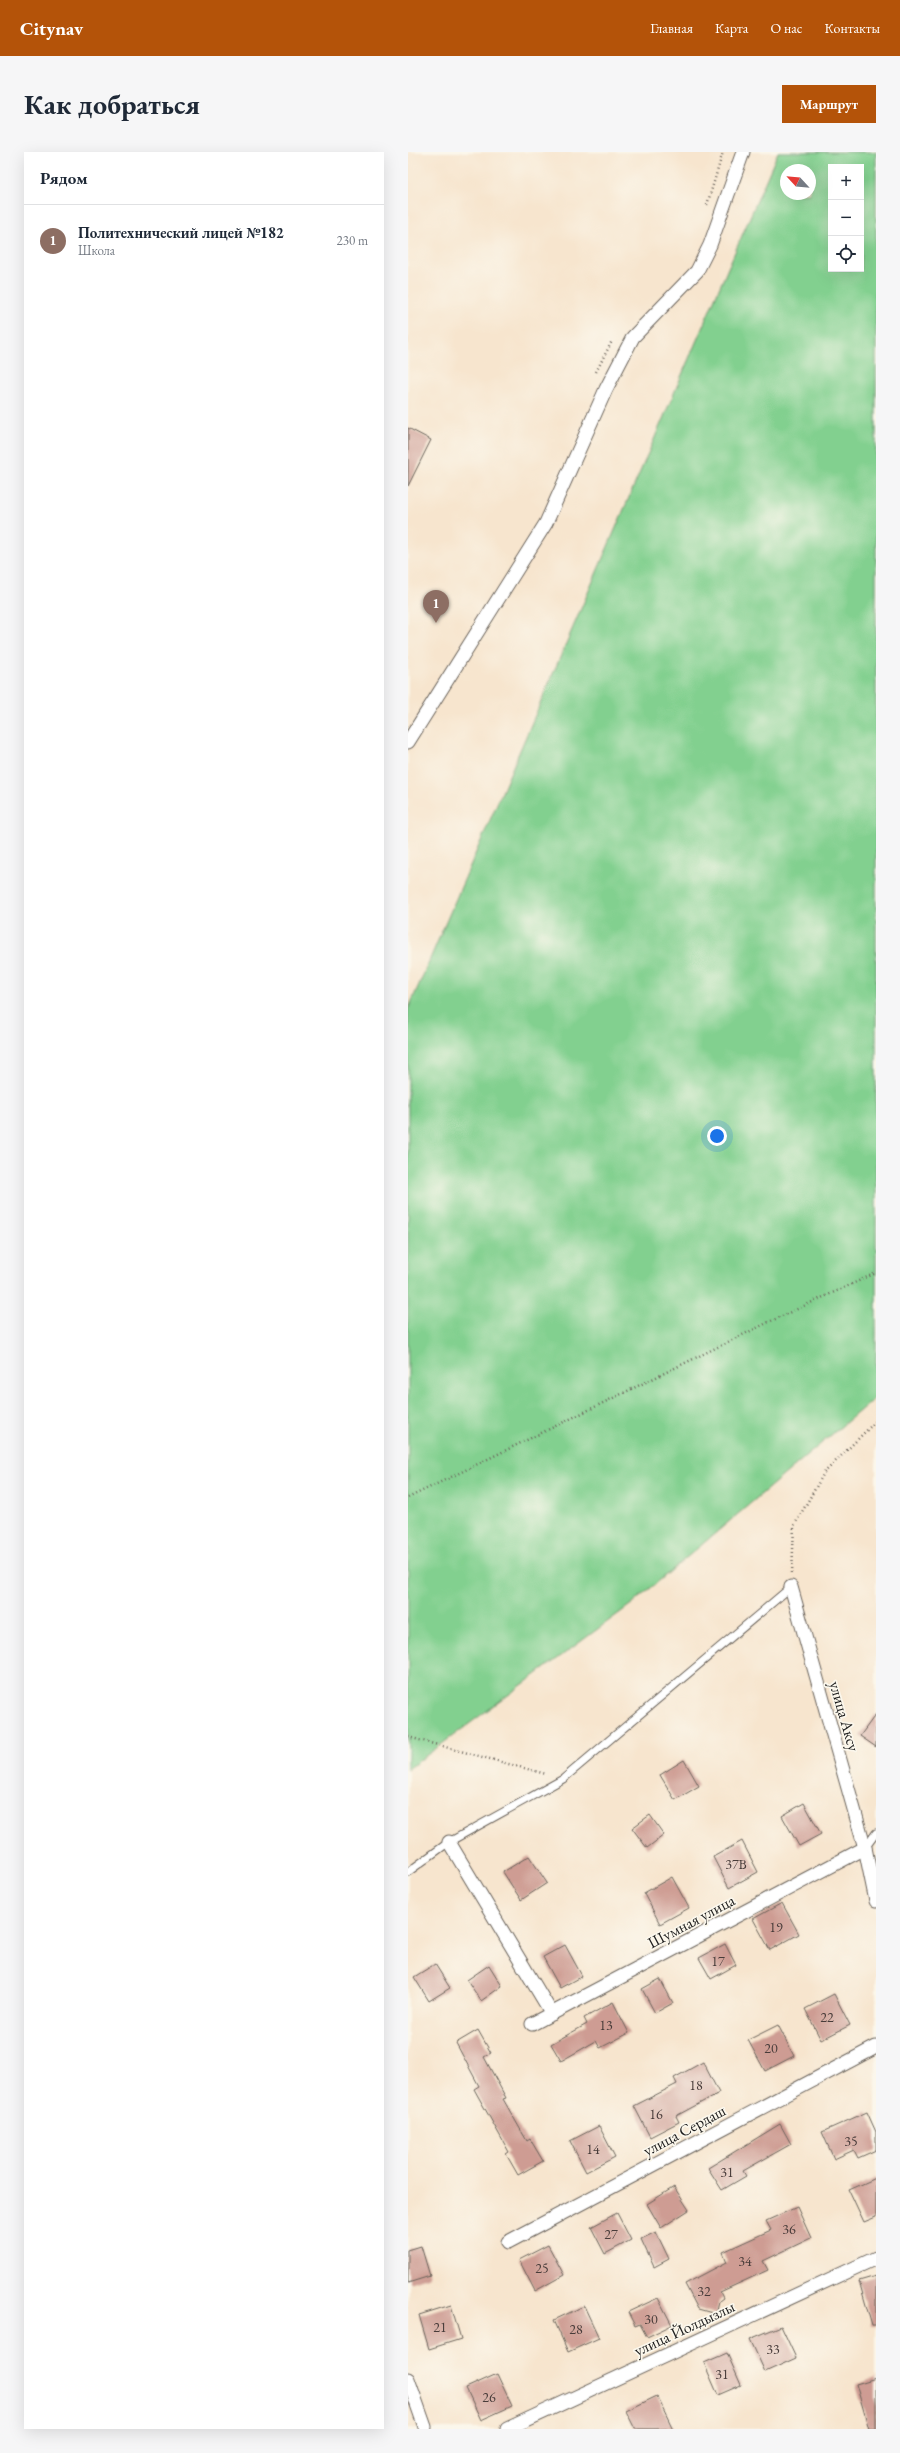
<!DOCTYPE html>
<html lang="ru">
<head>
<meta charset="utf-8">
<style>
	:root { --surface:#fff; --page:#f6f6f7; --text:#1f2937; --muted:#747a83; --line:#e0e1e3; --accent:#b45309 }
	body { margin:0; font-family:"EB Garamond",serif; background:var(--page); color:var(--text) }
	.controls { position:absolute; right:12px; top:12px; display:grid; overflow:hidden; border-radius:0px; box-shadow:0 4px 16px #0002 }
	.controls button { width:36px; height:36px; display:grid; place-items:center; padding:0; border:0; border-bottom:1px solid var(--line); background:var(--surface); color:var(--text); font:20px sans-serif }
	.compass { position:absolute; left:372px; top:12px; width:36px; height:36px; border-radius:50%; background:var(--surface); box-shadow:0 4px 16px #0002; rotate:296deg }
	.you { position:absolute; left:309px; top:984px; width:14px; height:14px; margin:-10px; border:3px solid #fff; border-radius:50%; background:#1a73e8; box-shadow:0 0 0 6px #1a73e833 }
	.badge { display:grid; place-items:center; width:26px; height:26px; border-radius:50%; background:var(--accent); color:#fff; font-size:13px; font-weight:700 }
	.pin { position:absolute; translate:-50% -33px; filter:drop-shadow(0 1px 2px #0008) }
	.pin::after { content:''; position:absolute; top:21px; width:14px; height:12px; background:inherit; clip-path:polygon(0 0,100% 0,50% 100%) }
	.list { margin:0; padding:0; list-style:none }
	h2 { display:flex; justify-content:space-between; align-items:center; height:52px; margin:0; padding:0 16px; font-size:17px }
	h2 small { font-size:13px; font-weight:400; color:var(--muted) }
	.list li { display:grid; grid-template-columns:26px 1fr auto; gap:12px; align-items:center; box-sizing:border-box; height:72px; padding:0 16px; border-top:1px solid var(--line) }
	.list b { display:block; font-size:15px; white-space:nowrap }
	.list p { margin:0; font-size:13px; white-space:nowrap; color:var(--muted) }
	.list em { font-size:13px; font-style:normal; color:var(--muted) }
	.icon { flex:none; width:22px; height:22px; fill:none; stroke:currentColor; stroke-width:2; stroke-linecap:round; stroke-linejoin:round }
	.map { position:relative; flex:none; width:468px; height:2277px; overflow:hidden; border-radius:0px }
	header { display:flex; align-items:center; gap:24px; box-sizing:border-box; height:56px; padding:0 20px; background:var(--accent); color:#fff }
	header strong { font-size:19px }
	nav { display:flex; gap:22px; margin-inline-start:auto; font-size:14px }
	.intro { display:flex; align-items:center; justify-content:space-between; box-sizing:border-box; height:96px; padding:0 24px }
	h1 { margin:0; font-size:28px }
	.button { padding:10px 18px; border-radius:0px; background:var(--accent); color:#fff; font-size:14px; font-weight:700 }
	main { display:flex; gap:24px; padding:0 24px }
	aside { flex:1; background:var(--surface); border-radius:0px; box-shadow:0 4px 16px #0002 }
	.map>svg:first-child { display:block }
</style>
</head>
<body>
<header>
<strong>Citynav</strong>
<nav><a>Главная</a><a>Карта</a><a>О нас</a><a>Контакты</a></nav>
</header>
<div class="intro"><h1>Как добраться</h1><a class="button">Маршрут</a></div>
<main>
<aside>
<h2>Рядом<small></small></h2>
<ul class="list">
<li><span class="badge" style="background:#8d6e63">1</span><div><b>Политехнический лицей №182</b><p>Школа</p></div><em>230 m</em></li>
</ul>
</aside>
<div class="map">
<svg width="468" height="2277" viewBox="0 0 468 2277">
	<rect width="100%" height="100%" fill="#fbf7ec"/>
	<filter id="ink" filterUnits="userSpaceOnUse"><feTurbulence type="fractalNoise" baseFrequency=".025" numOctaves="2"/><feDisplacementMap in="SourceGraphic" scale="8" xChannelSelector="R" yChannelSelector="G"/><feConvolveMatrix kernelMatrix="1 2 1 2 8 2 1 2 1" color-interpolation-filters="sRGB"/></filter>
	<filter id="wash" filterUnits="userSpaceOnUse"><feTurbulence type="fractalNoise" baseFrequency=".012" numOctaves="4" result="noise"/><feDisplacementMap in="SourceGraphic" scale="16" xChannelSelector="R" yChannelSelector="G"/><feGaussianBlur stdDeviation="0.9" result="paint"/><feColorMatrix in="noise" values="0 0 0 0 0 0 0 0 0 0 0 0 0 0 0 0 0 1.4 0 .05"/><feComposite in="paint" operator="in"/></filter>
	<g filter="url(#wash)">
		<rect width="100%" height="100%" fill="#f7e5ce"/>
		<path fill="#82d08f" stroke="#4f7656" fill-rule="evenodd" d="M370,0h98v1245l-243,206 -225,166v-759zM423,15h30v102h-30zM378,18h24v24h-24z"/>
		<g id="blocks">
			<g fill="#ce9c93">
				<polygon points="0,276 23,288 0,334"/>
				<polygon points="468,1562 468,1595 452,1584"/>
				<polygon points="276,1608 291,1634 267,1648 252,1623"/>
				<polygon points="396,1651 413,1682 391,1694 374,1664"/>
				<polygon points="242,1663 256,1683 239,1696 224,1676"/>
				<polygon points="334,1689 350,1720 321,1736 305,1705"/>
				<polygon points="121,1704 139,1731 113,1748 95,1720"/>
				<polygon points="264,1725 281,1756 252,1772 236,1741"/>
				<polygon points="374,1751 391,1782 362,1798 345,1767"/>
				<polygon points="317,1792 328,1813 303,1827 291,1806"/>
				<polygon points="157,1793 174,1824 152,1836 135,1805"/>
				<polygon points="27,1812 42,1836 21,1849 6,1825"/>
				<polygon points="81,1813 94,1834 73,1849 59,1828"/>
				<polygon points="252,1827 265,1851 247,1861 234,1837"/>
				<polygon points="426,1842 442,1873 413,1888 397,1857"/>
				<polygon points="205,1850 221,1881 192,1896 188,1889 153,1909 143,1892 179,1872 176,1866"/>
				<polygon points="370,1873 386,1904 357,1919 340,1888"/>
				<polygon points="70,1878 83,1901 76,1905 98,1946 95,1947 119,1989 122,1987 135,2009 110,2023 98,2002 101,2000 66,1937 71,1934 48,1891"/>
				<polygon points="295,1910 311,1941 268,1964 271,1970 242,1985 226,1954 269,1932 266,1926"/>
				<polygon points="459,1960 468,1980 468,1998 450,2006 446,1998 426,2007 414,1980"/>
				<polygon points="372,1972 383,1992 335,2019 338,2024 314,2038 300,2016"/>
				<polygon points="191,1974 207,2005 178,2020 162,1989"/>
				<polygon points="468,2026 468,2065 456,2070 441,2038"/>
				<polygon points="266,2035 281,2058 253,2076 239,2052"/>
				<polygon points="389,2055 403,2086 355,2109 360,2118 312,2140 315,2146 311,2149 308,2162 290,2157 277,2132 319,2110 315,2100 363,2078 358,2069"/>
				<polygon points="209,2061 223,2088 197,2102 183,2075"/>
				<polygon points="248,2080 261,2107 246,2115 233,2087"/>
				<polygon points="140,2093 156,2123 127,2139 111,2108"/>
				<polygon points="13,2094 22,2124 0,2131 0,2098"/>
				<polygon points="468,2124 468,2174 464,2174 451,2129"/>
				<polygon points="250,2146 264,2173 239,2185 232,2172 227,2174 220,2160"/>
				<polygon points="43,2153 53,2187 21,2197 11,2163"/>
				<polygon points="176,2154 191,2186 160,2200 146,2168"/>
				<polygon points="373,2174 388,2206 357,2220 342,2187"/>
				<polygon points="319,2201 333,2233 310,2243 296,2211"/>
				<polygon points="89,2222 104,2254 73,2268 58,2236"/>
				<polygon points="468,2226 468,2277 461,2277 448,2232"/>
				<polygon points="249,2244 265,2277 227,2277 218,2259"/>
			</g>
		</g>
	</g>
	<g filter="url(#ink)">
		<use href="#blocks" fill-opacity="0" stroke="#69625a" stroke-width="1"/>
		<g fill="none" stroke-linecap="round" stroke-linejoin="round">
			<g stroke="#69625a" stroke-width="9">
				<g id="service">
					<polyline points="457,1696 468,1681"/>
					<polyline points="0,1720 41,1690 155,1627 383,1435"/>
				</g>
			</g>
			<g stroke="#69625a" stroke-width="15">
				<g id="minor">
					<polyline points="0,590 138,371 198,237 225,185 289,119 302,93 335,0"/>
					<polyline points="383,1435 457,1696 468,1749"/>
					<polyline points="41,1690 144,1862"/>
					<polyline points="124,1872 457,1696"/>
					<polyline points="100,2090 468,1895"/>
					<polyline points="0,2227 17,2275"/>
					<polyline points="99,2277 468,2106"/>
				</g>
			</g>
			<g stroke="#69625a" stroke-width="2.5" stroke-dasharray="1 3" stroke-linecap="butt">
				<polyline points="299,53 315,0"/>
				<polyline points="188,220 204,189"/>
				<polyline points="0,1346 363,1169 468,1121"/>
				<polyline points="384,1421 386,1374 416,1321 468,1269"/>
				<polyline points="0,1585 138,1622"/>
			</g>
			<use href="#service" stroke="#fff" stroke-width="7"/>
			<use href="#minor" stroke="#fff" stroke-width="13"/>
		</g>
	</g>
	<g text-anchor="middle" stroke-width="3.5" stroke-linejoin="round" paint-order="stroke">
		<g font-size="14" fill="#483c3a">
			<text x="328" y="1717">37В</text>
			<text x="368" y="1780">19</text>
			<text x="310" y="1814">17</text>
			<text x="419" y="1870">22</text>
			<text x="198" y="1878">13</text>
			<text x="363" y="1901">20</text>
			<text x="288" y="1938">18</text>
			<text x="248" y="1967">16</text>
			<text x="443" y="1994">35</text>
			<text x="185" y="2002">14</text>
			<text x="319" y="2025">31</text>
			<text x="381" y="2082">36</text>
			<text x="203" y="2087">27</text>
			<text x="337" y="2114">34</text>
			<text x="134" y="2121">25</text>
			<text x="296" y="2144">32</text>
			<text x="243" y="2172">30</text>
			<text x="32" y="2180">21</text>
			<text x="168" y="2182">28</text>
			<text x="365" y="2202">33</text>
			<text x="314" y="2227">31</text>
			<text x="81" y="2250">26</text>
		</g>
		<g font-size="16" fill="#1c1c1c" stroke="#fbf7ec">
			<text transform="translate(437 1564) rotate(74)" y="6">улица Аксу</text>
			<text transform="translate(283 1769) rotate(-28)" y="6">Шумная улица</text>
			<text transform="translate(276 1978) rotate(-28)" y="6">улица Сердаш</text>
			<text transform="translate(276 2176) rotate(-25)" y="6">улица Йолдызлы</text>
		</g>
	</g>
</svg>
<div class="controls">
<button>+</button>
<button>−</button>
<button><svg class="icon" aria-label="locate" viewBox="0 0 24 24"><circle cx="12" cy="12" r="6"/><path d="M12 2v4M12 18v4M2 12h4M18 12h4"/></svg></button>
</div>
<svg class="compass" viewBox="-18 -18 36 36"><path d="M0-13l5 13h-10z" fill="#e53935"/><path d="M0 13l5-13h-10z" fill="#747a83"/></svg>
<div class="you"></div>
<div class="pin badge" style="left:28px;top:471px;background:#8d6e63">1</div>
</div>
</main>
</body>
</html>
